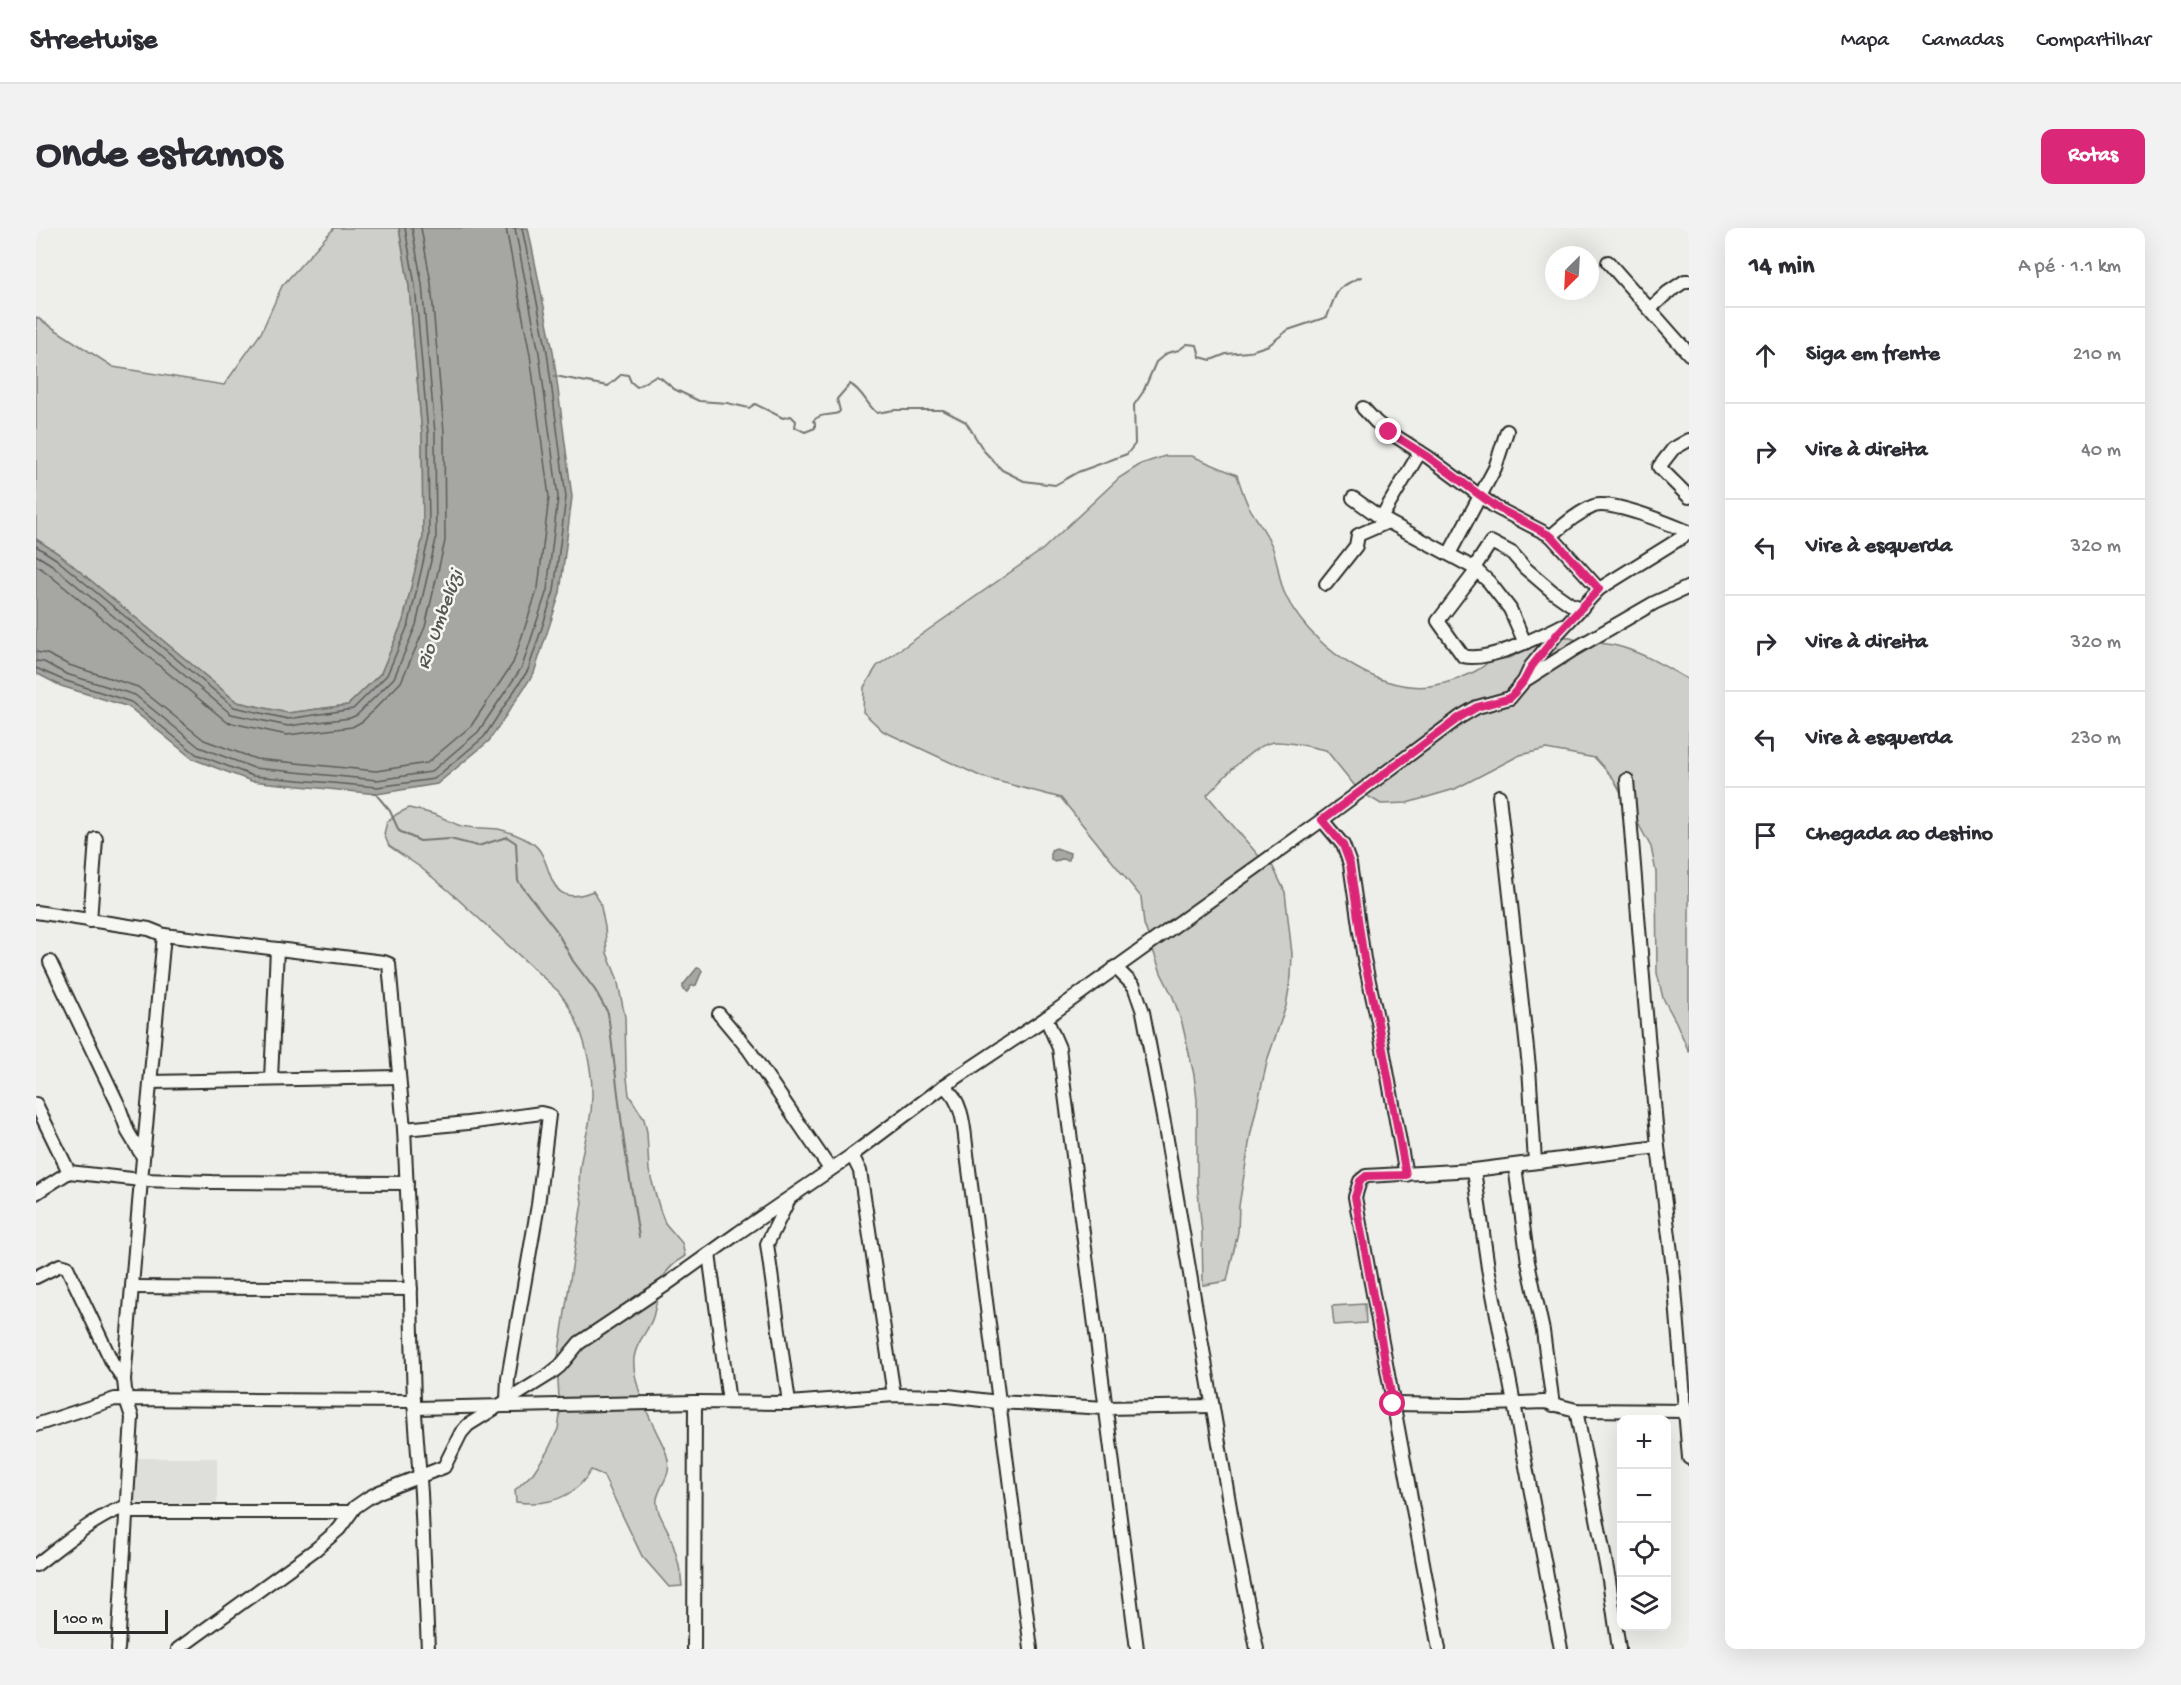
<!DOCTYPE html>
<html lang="pt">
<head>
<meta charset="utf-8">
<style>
	:root { --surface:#fff; --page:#f2f2f3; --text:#2b2b33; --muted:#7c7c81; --line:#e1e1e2; --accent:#db2777 }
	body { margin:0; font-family:"Gochi Hand",sans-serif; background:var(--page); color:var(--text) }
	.controls { position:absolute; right:18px; bottom:18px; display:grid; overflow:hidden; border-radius:12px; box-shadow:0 6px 24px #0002 }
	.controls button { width:54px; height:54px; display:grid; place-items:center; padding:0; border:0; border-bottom:2px solid var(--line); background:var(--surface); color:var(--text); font:30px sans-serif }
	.compass { position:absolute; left:1509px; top:18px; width:54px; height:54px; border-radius:50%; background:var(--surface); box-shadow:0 6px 24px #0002; rotate:204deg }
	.scale { position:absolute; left:18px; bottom:15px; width:114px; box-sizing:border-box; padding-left:6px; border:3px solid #2b2b2b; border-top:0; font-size:16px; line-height:21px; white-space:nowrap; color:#2b2b2b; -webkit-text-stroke:4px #f6f6f2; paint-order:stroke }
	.stop { position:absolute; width:18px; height:18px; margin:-14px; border:4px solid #db2777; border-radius:50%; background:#fff }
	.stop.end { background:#db2777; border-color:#fff; box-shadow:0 2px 6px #0008 }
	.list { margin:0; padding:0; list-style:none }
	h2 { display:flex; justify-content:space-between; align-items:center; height:78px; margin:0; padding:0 24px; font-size:26px }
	h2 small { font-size:20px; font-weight:400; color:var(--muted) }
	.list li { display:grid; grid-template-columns:39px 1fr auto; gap:18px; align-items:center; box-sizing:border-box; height:96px; padding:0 24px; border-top:2px solid var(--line) }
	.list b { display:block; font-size:22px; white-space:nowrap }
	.list em { font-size:20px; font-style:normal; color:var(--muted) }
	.icon { flex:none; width:33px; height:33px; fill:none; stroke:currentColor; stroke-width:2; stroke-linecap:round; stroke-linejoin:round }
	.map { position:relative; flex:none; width:1653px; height:1421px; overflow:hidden; border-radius:12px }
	header { display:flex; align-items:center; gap:36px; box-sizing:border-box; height:84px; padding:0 30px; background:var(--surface); border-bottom:2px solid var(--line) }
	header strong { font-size:28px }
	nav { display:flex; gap:33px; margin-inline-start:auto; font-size:21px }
	.intro { display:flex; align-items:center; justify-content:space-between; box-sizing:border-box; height:144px; padding:0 36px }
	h1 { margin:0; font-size:42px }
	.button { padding:15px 27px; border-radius:12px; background:var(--accent); color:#fff; font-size:21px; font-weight:700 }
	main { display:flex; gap:36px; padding:0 36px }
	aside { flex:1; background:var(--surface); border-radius:12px; box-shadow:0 6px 24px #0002 }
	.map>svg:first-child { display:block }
</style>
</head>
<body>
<header>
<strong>Streetwise</strong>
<nav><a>Mapa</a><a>Camadas</a><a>Compartilhar</a></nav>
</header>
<div class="intro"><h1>Onde estamos</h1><a class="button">Rotas</a></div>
<main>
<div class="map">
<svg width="1653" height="1421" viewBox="0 0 1653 1421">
	<rect width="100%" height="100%" fill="#eeeeea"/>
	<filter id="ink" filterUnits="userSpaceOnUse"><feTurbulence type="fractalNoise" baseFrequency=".0167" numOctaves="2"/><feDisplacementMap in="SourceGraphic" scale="12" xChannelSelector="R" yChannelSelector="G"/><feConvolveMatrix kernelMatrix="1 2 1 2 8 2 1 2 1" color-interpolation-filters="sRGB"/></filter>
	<g filter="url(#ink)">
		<polygon fill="#dededb" points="100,1230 181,1230 181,1276 97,1275"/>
		<g fill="#cececa" stroke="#7c7c7a" stroke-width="1.5">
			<polygon points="298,0 363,0 373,58 386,206 387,309 367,393 345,445 312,477 252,485 201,474 23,326 0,311 0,89 77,139 188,157 225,105 246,58"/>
			<path d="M1129,228h27l45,19c3,9 6,20 11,30 7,13 17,25 23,39 7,15 7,33 13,48 22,50 90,101 146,94 16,-2 47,-12 58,-24 20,-7 24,2 37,-19l19,-1 14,-9c22,12 41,7 63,14 24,7 47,21 68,33v372l-13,-30 -13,-24 -6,-25 -1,-101 -5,-25 -38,-69 -18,-20 -49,-9 -26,6 -65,34 -48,14 -26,1 -22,-13 -33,-41c-15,-3 -38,-9 -52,-8 -23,3 -51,37 -67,53l51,60 15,12 12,25 7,62 -1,23 -5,29 -18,52 -17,74 -12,74 -1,26 -11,49 -24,4 -1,-52 -5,-52v-81l-3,-25 -12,-52 -9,-26 -12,-24 -17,-49 -3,-27 -80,-99 -79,-21 -99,-46 -20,-19 1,-25 13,-21 165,-116 77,-72 22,-14z"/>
			<path d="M373,580c9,2 18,4 27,7 8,3 16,8 25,11 13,3 24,1 37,3 10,2 25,8 34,14 24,15 10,69 61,48l7,11 5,25 2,26 10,25 8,39 1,52 3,26 15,24 3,13 2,39 11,39 5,13 17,20 3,13c-29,18 -24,32 -32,61 -4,13 -15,23 -18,36 -6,20 12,60 21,78 4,9 9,16 11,25 6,20 -7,27 -10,43 -2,13 10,27 14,39 5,15 10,32 11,48l-13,1 -27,-31 -39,-81 -12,-5c-16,28 -44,36 -75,32l-1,-12 18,-17 14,-21 11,-23 2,-13 -3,-52 25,-162c-7,-27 1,-51 7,-78 9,-43 -3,-97 -30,-132l-110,-101 -29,-24 -31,-21 -5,-12 3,-12 10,-8z"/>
			<polygon points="1329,1076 1330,1095 1298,1097 1296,1078"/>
		</g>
		<g fill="#a6a6a3" stroke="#757573" stroke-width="1.5">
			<polygon points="363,0 492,0 517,123 536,269 524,365 498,445 453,513 401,556 341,566 215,553 157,531 93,479 25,458 0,445 0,311 23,326 201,474 252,485 312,477 345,445 367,393 387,309 386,206 373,58"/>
			<polygon points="1020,620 1034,625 1033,632 1025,631 1019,634 1015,632 1015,622"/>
			<polygon points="661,740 664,740 666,743 660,757 655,758 651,764 647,762 647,757"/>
		</g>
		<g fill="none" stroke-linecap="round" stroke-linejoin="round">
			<g stroke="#5c5c5b" stroke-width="1.5">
				<polyline points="0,318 20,331 198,479 252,491 317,481 351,447 373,395 393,309 392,205 379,57 369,0"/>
				<polyline points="0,327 16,337 195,486 252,498 314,490 321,487 358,450 380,397 400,311 399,205 386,56 376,0"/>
				<polyline points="0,337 10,344 191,494 251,507 316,499 327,493 365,454 389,399 409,313 408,204 395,55 385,0"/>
				<polyline points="0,424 11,426 33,437 102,459 168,512 220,531 340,543 391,535 435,498 477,435 502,360 513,269 494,127 470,0"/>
				<polyline points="0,433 8,434 30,446 99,467 163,519 218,540 341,552 395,544 442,504 486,439 511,362 522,269 503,125 479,0"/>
				<polyline points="0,440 27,452 95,474 160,526 217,548 341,559 398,551 448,509 492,442 518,363 530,269 511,124 486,0"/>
			</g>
			<g stroke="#757573" stroke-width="2">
				<path d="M519,148l53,10 14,-12 6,1 3,7 6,5 18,-11 6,2 13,11 25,12 28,2 22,5 6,-4 28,14 8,-2 5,5 -1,6 10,5 10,-4v-5l-2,-2c7,-8 16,-5 25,-8l2,-2 -3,-12 13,-15c13,7 16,20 27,29l17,-3h49l23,12 18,29 18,19 22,11 31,4 23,-13 49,-18 8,-10 -1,-39 9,-13 13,-30 11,-9 12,-3 8,-6 10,1 3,12 11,3 15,-6 22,-2 21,-7 19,-15 39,-13c10,-26 8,-29 34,-40"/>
				<polyline points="339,565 354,583 363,603 384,613 414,611 442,618 471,609 480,615 482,653 520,702 537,733 559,762 572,785 588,914 603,1009"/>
			</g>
			<g stroke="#2b2b2b" stroke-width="16">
				<g id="minor">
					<polyline points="1572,34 1653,126"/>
					<polyline points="1614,81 1631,65 1649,53 1653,53"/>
					<polyline points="1327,180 1340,194 1353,204 1392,229 1459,279 1515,308 1563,361"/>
					<polyline points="1653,212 1637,221 1623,239 1653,269"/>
					<polyline points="1317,270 1345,290 1438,340 1453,354 1474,381 1489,415"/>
					<polyline points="1345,290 1384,224"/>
					<path d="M1515,308c13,-11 26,-23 43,-30 17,-6 76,18 95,26"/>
					<polyline points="1413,326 1459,240 1471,203"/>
					<polyline points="1438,340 1455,314 1476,325 1489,340 1517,364 1534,376 1546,380"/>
					<path d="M1440,343l-38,50 25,35c25,7 77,-20 100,-31"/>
					<polyline points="1290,356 1320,318 1322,307 1352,294"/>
					<polyline points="1489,451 1495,438 1522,405 1563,361 1653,305"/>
					<polyline points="1591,552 1609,774 1622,919 1638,1049 1653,1230"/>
					<polyline points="1463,568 1493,839 1499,934"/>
					<polyline points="1286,592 1307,617 1314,636 1328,731 1342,794 1370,947"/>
					<polyline points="0,684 113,701 128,707 348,734 353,736 368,901 373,1005 378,1173 385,1265 392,1421"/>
					<polyline points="54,693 60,611"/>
					<polyline points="14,734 82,876 92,904 107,929"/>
					<polyline points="1079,739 1098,758 1107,784 1129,900 1203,1332 1221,1421"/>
					<polyline points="683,786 713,822 794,941"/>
					<polyline points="1010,790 1023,820 1101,1421"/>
					<polyline points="235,851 241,721"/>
					<polyline points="115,854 362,849"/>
					<path d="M908,858c20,16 20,43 23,68l64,495"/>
					<polyline points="0,876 33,944"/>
					<polyline points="368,901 432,895 505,885 513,887 502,977 472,1150 471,1172"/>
					<polyline points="816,927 824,943 858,1167"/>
					<polyline points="1479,938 1492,1034 1507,1103 1517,1177"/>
					<polyline points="1438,942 1622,919"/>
					<polyline points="0,965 33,944 105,952 176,954 371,955"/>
					<polyline points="673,1026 693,1174"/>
					<polyline points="0,1049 24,1037 31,1039 76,1134 88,1152"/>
					<polyline points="97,1059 375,1061"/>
					<polyline points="753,1175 731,1016 753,971"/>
					<polyline points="1357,1176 1427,1177 1509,1174 1540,1182 1653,1183"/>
					<polyline points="379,1180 659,1174 753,1175 858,1167 912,1168 962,1174 1070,1180 1176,1178"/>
					<polyline points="1540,1182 1573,1352 1583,1421"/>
					<polyline points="0,1197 79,1171 378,1173"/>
					<polyline points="91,1284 315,1284"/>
					<path d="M0,1337c21,-16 66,-54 91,-58"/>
					<polyline points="82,1421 96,1189 90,1171 88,1152 105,952 128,707"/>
					<polyline points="142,1421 280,1321 303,1301 319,1279 332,1270 343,1264 408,1239 425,1205 432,1197 514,1146 524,1138 543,1115 631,1056 702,1005 816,927 908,858 1010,790 1286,592 1424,489 1441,479 1474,470 1488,453 1540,420 1618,375 1653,359"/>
					<polyline points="658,1421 659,1174"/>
					<polyline points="1403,1421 1319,969 1324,953 1330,948 1438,942 1452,1040 1525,1421"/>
				</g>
			</g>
			<use href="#minor" stroke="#f6f6f2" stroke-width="12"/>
		</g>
	</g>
	<g fill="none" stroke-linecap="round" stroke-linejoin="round" filter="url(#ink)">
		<polyline stroke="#db2777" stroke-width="8" points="1353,204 1392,229 1460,279 1515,308 1563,361 1522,405 1496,438 1488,453 1474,470 1441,479 1424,489 1286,592 1307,617 1314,636 1328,731 1342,794 1370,947 1330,948 1324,953 1319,969 1357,1176"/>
	</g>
	<g text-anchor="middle" stroke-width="5" stroke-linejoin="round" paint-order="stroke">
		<g font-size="20" font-style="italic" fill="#565655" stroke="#f6f6f2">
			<text transform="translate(402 391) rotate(-70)" y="7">Rio Umbelúzi</text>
		</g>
	</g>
</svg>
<div class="controls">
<button>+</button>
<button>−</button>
<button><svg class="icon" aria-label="locate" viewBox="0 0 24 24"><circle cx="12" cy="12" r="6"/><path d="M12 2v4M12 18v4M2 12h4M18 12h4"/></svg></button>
<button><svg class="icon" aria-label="layers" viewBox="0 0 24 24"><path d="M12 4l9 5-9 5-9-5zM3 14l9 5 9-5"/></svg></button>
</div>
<svg class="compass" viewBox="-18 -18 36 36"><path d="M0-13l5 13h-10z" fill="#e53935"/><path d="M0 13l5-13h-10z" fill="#7c7c81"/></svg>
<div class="scale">100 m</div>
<div class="stop" style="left:1357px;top:1176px"></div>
<div class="stop end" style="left:1353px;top:204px"></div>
</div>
<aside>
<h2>14 min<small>A pé · 1.1 km</small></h2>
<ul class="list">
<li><svg class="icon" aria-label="ahead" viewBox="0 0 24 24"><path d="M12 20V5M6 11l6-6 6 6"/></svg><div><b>Siga em frente</b></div><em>210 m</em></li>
<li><svg class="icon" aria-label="right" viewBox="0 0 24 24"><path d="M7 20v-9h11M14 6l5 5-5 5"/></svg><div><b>Vire à direita</b></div><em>40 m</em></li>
<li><svg class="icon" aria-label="left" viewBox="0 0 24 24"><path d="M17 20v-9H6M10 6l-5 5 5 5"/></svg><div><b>Vire à esquerda</b></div><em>320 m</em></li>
<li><svg class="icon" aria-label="right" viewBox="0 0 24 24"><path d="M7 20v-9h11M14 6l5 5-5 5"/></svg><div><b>Vire à direita</b></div><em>320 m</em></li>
<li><svg class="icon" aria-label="left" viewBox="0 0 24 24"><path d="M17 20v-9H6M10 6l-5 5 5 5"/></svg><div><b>Vire à esquerda</b></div><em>230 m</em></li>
<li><svg class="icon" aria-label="arrive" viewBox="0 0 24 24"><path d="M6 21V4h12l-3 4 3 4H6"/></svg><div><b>Chegada ao destino</b></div></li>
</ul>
</aside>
</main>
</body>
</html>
